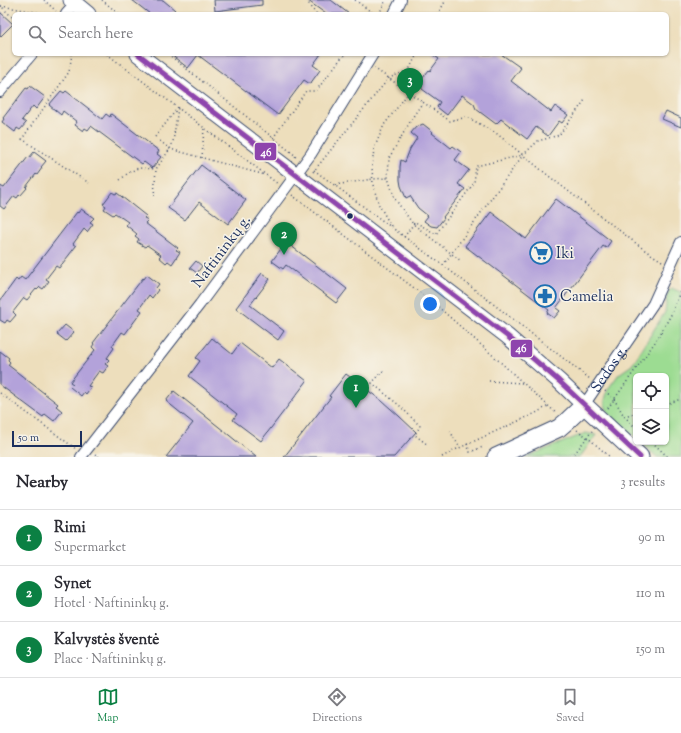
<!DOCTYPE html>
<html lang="en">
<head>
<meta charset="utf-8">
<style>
	:root { --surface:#fff; --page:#f7f7f7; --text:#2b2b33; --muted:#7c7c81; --line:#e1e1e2; --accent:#0b8043 }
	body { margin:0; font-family:"Sorts Mill Goudy",serif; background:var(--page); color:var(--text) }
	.controls { position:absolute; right:12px; bottom:12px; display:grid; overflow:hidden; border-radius:6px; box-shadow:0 1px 3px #0004 }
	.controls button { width:36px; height:36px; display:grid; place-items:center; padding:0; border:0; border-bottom:1px solid var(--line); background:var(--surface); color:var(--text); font:20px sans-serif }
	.scale { position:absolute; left:12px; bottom:10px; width:70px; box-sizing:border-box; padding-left:4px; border:2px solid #1b2f5e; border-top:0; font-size:11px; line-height:14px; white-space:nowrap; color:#1b2f5e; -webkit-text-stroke:3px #f7f3e8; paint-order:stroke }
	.you { position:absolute; left:430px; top:304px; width:14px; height:14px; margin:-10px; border:3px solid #fff; border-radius:50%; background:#1a73e8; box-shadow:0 0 0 6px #1a73e833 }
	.badge { display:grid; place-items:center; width:26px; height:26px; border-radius:50%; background:var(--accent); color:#fff; font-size:13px; font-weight:700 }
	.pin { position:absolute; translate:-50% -33px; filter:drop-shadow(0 1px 2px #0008) }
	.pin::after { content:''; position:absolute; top:21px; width:14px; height:12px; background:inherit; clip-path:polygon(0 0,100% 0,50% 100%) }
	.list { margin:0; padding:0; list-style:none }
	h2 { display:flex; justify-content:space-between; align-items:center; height:52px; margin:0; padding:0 16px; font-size:17px }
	h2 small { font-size:13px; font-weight:400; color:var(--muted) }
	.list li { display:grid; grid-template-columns:26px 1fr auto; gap:12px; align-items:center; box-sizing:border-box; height:56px; padding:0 16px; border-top:1px solid var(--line) }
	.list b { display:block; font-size:15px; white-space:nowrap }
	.list p { margin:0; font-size:13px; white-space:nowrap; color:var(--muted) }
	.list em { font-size:13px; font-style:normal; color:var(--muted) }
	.icon { flex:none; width:22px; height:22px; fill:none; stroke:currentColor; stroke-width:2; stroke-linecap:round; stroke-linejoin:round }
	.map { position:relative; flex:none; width:681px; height:457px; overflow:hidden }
	.search { position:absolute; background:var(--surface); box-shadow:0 1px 3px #0004; left:12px; right:12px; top:12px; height:44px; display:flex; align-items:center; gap:10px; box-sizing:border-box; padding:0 14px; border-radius:6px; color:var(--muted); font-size:15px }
	.sheet { height:220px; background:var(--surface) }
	nav { display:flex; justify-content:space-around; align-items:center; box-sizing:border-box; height:56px; border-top:1px solid var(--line); background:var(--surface); font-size:11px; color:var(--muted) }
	nav a { display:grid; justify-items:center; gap:2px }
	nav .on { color:var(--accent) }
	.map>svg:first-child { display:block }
</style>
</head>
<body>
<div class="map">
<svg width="681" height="457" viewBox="0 0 681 457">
	<rect width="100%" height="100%" fill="#f7f3e8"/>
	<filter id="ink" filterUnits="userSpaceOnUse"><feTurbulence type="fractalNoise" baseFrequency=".025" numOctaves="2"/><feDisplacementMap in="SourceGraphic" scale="8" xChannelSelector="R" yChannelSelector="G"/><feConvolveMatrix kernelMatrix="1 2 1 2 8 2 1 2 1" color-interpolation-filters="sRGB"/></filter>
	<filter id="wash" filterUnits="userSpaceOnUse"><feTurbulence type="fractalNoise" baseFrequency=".012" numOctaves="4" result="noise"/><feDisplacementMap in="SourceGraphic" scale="16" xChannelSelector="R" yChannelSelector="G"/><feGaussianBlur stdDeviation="0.9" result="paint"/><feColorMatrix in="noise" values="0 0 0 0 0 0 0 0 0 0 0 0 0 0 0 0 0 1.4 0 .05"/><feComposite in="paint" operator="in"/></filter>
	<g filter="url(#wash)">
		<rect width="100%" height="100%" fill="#eddebc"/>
		<g fill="#9cdc92" stroke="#5c8678">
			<polygon points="671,288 681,292 681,323 680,325 681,325 681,457 657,457 640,442 666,442 666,376 636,376 636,438 608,414 605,405 605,400 608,389 619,374 632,365 665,312 667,295"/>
			<polygon points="586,433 596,435 580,457 526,457"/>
		</g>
		<g id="blocks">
			<g fill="#b3a2da">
				<polygon points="132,0 163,0 175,10 171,14 150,14"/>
				<polygon points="214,0 262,0 262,5 215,11"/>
				<polygon points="307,0 331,0 349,14 326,14"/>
				<polygon points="0,12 13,24 0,37"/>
				<polygon points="170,54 321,54 313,65 320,70 310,84 304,80 278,115 198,55 188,68"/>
				<polygon points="432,54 501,54 521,68 511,81 551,112 555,106 568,115 562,123 559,121 548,136 536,127 527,139 501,119 496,124 476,109 474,104 462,95 447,115 437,107 440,102 422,89 422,79 429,70 430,71 439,59"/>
				<polygon points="30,86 45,97 36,109 33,106 22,120 26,123 20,130 17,128 15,132 2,122 4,119 3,118 26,88 28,89"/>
				<polygon points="61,91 64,93 66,91 102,119 106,114 110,117 111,114 159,151 157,154 161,157 152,168 144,162 142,164 91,126 88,130 85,128 83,131 75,125 77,122 63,111 61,115 49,105"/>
				<polygon points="666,111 681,118 681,127 662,119"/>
				<polygon points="423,124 433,132 432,133 451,148 453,146 461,152 455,160 469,170 458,184 465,189 443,217 444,218 437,227 431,226 424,221 428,216 418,208 410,196 406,198 401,186 400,180 400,167 401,160 405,162 410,149 417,138 411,133 416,127"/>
				<polygon points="34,152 46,161 41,167 42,168 37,175 36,174 26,187 27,188 20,196 19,195 17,198 14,196 4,209 0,206 0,186 4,188 28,157 29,158"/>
				<polygon points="201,165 246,200 228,224 199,202 185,220 168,208"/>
				<polygon points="112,192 115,194 117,193 146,216 144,218 148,220 145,223 178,248 176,250 180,252 172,264 168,261 166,263 159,257 161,255 147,245 145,247 137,242 139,239 135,236 137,234 126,225 128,222 115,213 113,215 104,209 106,206 103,204"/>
				<polygon points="556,199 611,241 606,248 603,246 556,308 560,311 554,318 547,313 549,310 465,246 491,212 526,239"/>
				<polygon points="81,209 94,218 90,222 93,224 87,232 84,229 73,244 76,246 59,268 56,266 46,279 49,281 43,289 40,287 37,290 36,289 27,300 24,298 13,312 16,315 10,322 7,320 5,323 0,320 0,301 16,279 18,281 21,277 25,280 77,212 78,213"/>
				<polygon points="286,242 347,289 336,303 286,265 283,269 272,261"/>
				<polygon points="196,261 202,266 197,273 190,268"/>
				<polygon points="262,273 270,279 250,305 284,331 278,340 236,308"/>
				<polygon points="147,275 159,284 156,288 158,290 152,298 149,295 139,309 142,311 125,334 122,332 112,346 114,348 107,358 109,360 105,364 108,366 103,373 99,371 88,386 91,387 86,394 84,392 81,396 70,387 73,384 70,382 95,350 92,347 94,344 93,343 143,278 144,279"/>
				<polygon points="65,325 74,332 66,341 57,334"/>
				<polygon points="212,338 232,354 240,343 272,368 279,359 307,381 261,441 233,420 237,414 189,376 200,361 196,358"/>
				<polygon points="0,351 9,358 8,360 10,362 8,365 58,404 56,406 62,411 54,421 45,414 43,417 0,385"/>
				<polygon points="346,374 382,401 399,416 416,432 394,457 284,457 331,397 329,396"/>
				<polygon points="174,391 224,431 256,457 166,457 193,423 166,401"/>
			</g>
		</g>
	</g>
	<g filter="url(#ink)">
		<use href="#blocks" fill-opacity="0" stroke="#3a496c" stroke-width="1"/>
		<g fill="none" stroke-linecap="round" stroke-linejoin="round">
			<g stroke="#3a496c" stroke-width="12">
				<g id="street">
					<polyline points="66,14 75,4"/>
					<polyline points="394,14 401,0"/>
					<polyline points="0,92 32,54"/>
					<path id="s1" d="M584,405l69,-101 28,-62"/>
					<polyline points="81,457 200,304 311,154 373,54"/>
				</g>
			</g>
			<g stroke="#3a496c" stroke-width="17">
				<g id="secondary">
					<polyline points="71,0 88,14"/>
					<polyline points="138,54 507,336 559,381 584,405"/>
				</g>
			</g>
			<g stroke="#3a496c" stroke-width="19">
				<polyline id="primary" points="496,457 559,428 566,422 584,405 640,457"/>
			</g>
			<g stroke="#3a496c" stroke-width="1.5" stroke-dasharray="1 3" stroke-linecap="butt">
				<polyline points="44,0 56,11"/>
				<polyline points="102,0 119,14"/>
				<polyline points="307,0 311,8 317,14"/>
				<polyline points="355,0 374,14"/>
				<polyline points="0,5 14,19"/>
				<polyline points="1,6 47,14"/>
				<polyline points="379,14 386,0"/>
				<polyline points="438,14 446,0"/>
				<polyline points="72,54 69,72 22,139 89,183"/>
				<polyline points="107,54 278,184"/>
				<polyline points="168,54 296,156 294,158"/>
				<polyline points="374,68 450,121 467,117 496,133 550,177 646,251 662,261"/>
				<polyline points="423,102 414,115 389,158 388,178 395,199 413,224 461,261"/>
				<polyline points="155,137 177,109"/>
				<polyline points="273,138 306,91 316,91 342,57 346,54"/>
				<polyline points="160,141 170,149 265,175"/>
				<polyline points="202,158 204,128"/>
				<polyline points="314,170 452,272 590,379"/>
				<polyline points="313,172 389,78 409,70 417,54"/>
				<polyline points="120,180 128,173 138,168 156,169"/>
				<polyline points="335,185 373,179 388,178"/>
				<polyline points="292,195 435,304 498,360 556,413"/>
				<polyline points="154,196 156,169 170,149 173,142 178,108"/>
				<polyline points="391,226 379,205 373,185 372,167 374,149 384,125 409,92"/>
				<polyline points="404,237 415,222 436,234 474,183 476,166 523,155"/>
				<polyline points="443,265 523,155 538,141 559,135 585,100"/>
				<polyline points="383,371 372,383 400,406 420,426 415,435 428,445"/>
				<polyline points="489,381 523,383"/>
				<polyline points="605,391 614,399 624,416 636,428"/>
				<polyline points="0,393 76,449"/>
				<polyline points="666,404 681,399"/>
				<polyline points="608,408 658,338 672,313 681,289"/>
				<polyline points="624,416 636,413"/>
				<polyline points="577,430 587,437 610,457"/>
				<polyline points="450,431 460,448"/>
				<polyline points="652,442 668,457"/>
				<polyline points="467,444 470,452 483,447"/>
				<polyline points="95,454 99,457"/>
				<polyline points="442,457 457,449 536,413 548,406"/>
				<polyline points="572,457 592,431"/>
			</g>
			<use href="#street" stroke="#fff" stroke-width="10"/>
			<use href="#secondary" stroke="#fff" stroke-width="15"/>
			<use href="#primary" stroke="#fff" stroke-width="17"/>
			<g stroke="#f7f3e8" stroke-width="8">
				<polyline id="bus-1" points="138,54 507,336 559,381 640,457"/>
			</g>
			<use href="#bus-1" stroke="#8e44ad" stroke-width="5"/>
		</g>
	</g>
	<defs>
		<g id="supermarket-ring" transform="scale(1.15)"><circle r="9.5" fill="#f7f3e8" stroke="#1f6fb2" stroke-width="1.5"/><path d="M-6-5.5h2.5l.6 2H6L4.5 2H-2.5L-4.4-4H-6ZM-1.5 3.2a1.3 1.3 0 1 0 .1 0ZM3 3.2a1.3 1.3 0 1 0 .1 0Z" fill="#1f6fb2"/></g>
		<g id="pharmacy-ring" transform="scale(1.15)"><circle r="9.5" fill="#f7f3e8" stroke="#1f6fb2" stroke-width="1.5"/><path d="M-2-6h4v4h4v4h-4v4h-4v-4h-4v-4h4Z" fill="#1f6fb2"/></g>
	</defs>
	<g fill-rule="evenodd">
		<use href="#supermarket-ring" x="541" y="253"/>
		<use href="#pharmacy-ring" x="545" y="296"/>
	</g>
	<circle fill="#1b2f5e" stroke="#f7f3e8" stroke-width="1.5" cx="350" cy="216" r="3.5"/>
	<g text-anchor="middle" stroke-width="3" stroke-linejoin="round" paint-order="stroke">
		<g font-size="15" fill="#1b2f5e" stroke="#f7f3e8">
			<text transform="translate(221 251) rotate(-53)" y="5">Naftininkų g.</text>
			<text dy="5" stroke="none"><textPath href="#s1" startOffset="44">Sedos g.</textPath></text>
		</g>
		<g font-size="15" fill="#1b2f5e" stroke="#f7f3e8" text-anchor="start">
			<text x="556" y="258">Iki</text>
			<text x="560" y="301">Camelia</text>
		</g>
	</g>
	<g stroke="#f7f3e8" stroke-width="1.5">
		<rect x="254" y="142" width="23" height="19" rx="4" fill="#8e44ad"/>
		<rect x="510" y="339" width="23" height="19" rx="4" fill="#8e44ad"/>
	</g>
	<g font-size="11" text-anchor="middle" font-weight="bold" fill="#fff">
		<text x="266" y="156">46</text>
		<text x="521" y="352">46</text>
	</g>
</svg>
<div class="controls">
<button><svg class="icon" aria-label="locate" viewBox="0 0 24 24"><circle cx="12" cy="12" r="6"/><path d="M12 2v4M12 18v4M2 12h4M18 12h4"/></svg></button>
<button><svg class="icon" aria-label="layers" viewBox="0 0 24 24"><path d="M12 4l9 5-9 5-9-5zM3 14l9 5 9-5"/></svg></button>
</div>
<div class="scale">50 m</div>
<div class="you"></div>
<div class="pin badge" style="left:356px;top:408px">1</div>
<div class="pin badge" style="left:284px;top:255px">2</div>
<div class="pin badge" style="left:410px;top:101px">3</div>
<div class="search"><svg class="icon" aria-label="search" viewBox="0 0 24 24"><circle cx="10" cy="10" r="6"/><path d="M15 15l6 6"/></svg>Search here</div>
</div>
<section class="sheet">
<h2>Nearby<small>3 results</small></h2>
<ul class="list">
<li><span class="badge">1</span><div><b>Rimi</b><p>Supermarket</p></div><em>90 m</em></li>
<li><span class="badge">2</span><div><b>Synet</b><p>Hotel · Naftininkų g.</p></div><em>110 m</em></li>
<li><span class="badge">3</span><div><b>Kalvystės šventė</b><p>Place · Naftininkų g.</p></div><em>150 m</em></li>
</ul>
</section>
<nav>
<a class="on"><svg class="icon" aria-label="map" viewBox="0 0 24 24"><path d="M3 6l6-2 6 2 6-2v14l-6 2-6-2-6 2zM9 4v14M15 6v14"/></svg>Map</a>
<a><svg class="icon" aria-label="directions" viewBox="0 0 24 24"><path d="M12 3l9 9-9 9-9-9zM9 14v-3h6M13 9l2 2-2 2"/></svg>Directions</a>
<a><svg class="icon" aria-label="saved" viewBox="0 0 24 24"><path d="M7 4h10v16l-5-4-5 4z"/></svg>Saved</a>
</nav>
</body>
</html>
